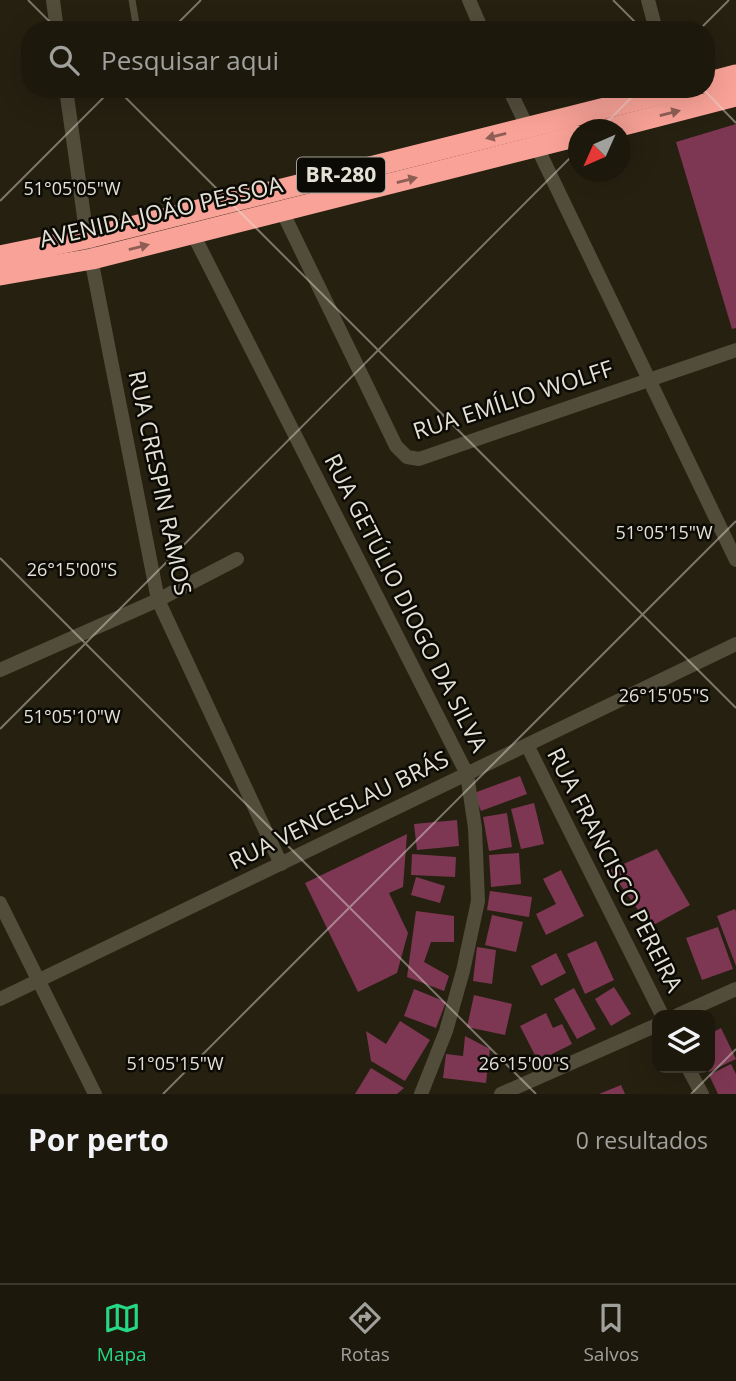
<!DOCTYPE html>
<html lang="pt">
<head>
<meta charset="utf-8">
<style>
	:root { --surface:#1c180c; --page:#252115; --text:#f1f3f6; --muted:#a0a09d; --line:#3a372d; --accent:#26d886 }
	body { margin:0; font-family:"Open Sans",sans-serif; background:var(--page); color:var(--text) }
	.controls { position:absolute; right:21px; bottom:21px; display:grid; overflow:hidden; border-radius:14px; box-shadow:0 7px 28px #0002 }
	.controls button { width:63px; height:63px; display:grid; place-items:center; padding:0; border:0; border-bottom:2px solid var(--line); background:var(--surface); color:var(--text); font:35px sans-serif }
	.compass { position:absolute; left:568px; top:119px; width:63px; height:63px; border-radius:50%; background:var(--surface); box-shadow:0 7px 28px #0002; rotate:225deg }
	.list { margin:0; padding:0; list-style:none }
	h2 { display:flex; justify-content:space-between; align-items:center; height:91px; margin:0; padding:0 28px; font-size:30px }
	h2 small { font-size:23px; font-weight:400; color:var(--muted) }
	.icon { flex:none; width:38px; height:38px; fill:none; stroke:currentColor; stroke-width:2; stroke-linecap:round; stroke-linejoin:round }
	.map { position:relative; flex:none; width:736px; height:1094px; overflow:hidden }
	.search { position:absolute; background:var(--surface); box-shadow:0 7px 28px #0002; left:21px; right:21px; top:21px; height:77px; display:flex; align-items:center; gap:18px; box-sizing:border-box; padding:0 24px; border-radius:28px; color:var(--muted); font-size:26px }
	.sheet { height:189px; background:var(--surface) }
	nav { display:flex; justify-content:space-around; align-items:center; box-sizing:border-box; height:98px; border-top:2px solid var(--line); background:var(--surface); font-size:19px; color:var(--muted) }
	nav a { display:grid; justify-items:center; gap:4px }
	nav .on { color:var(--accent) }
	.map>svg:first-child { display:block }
</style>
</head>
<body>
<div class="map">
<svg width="736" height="1094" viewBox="0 0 736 1094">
	<rect width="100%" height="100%" fill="#252010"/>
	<g fill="#7d3753">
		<polygon points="736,124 736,328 732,329 676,142"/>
		<polygon points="520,776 527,794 481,811 474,793"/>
		<polygon points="534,803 544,844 521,849 511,809"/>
		<polygon points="507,813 512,847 489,851 483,817"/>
		<polygon points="457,820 459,846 417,850 414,824"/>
		<polygon points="407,834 403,887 389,893 408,933 397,973 358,992 305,883"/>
		<polygon points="657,849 690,905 650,927 610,870"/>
		<polygon points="519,853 521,884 491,887 489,855"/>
		<polygon points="412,854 456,857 455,877 411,875"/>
		<polygon points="561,870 584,916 546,935 536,914 556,904 543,879"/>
		<polygon points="416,877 445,886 440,903 411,895"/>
		<polygon points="490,891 532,897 529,917 487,910"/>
		<polygon points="735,909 736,912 736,966 717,916"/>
		<polygon points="416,911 454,916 454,942 431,942 424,962 449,976 444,991 407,977"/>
		<polygon points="492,915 523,922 516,952 485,945"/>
		<polygon points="718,927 733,969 702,980 686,938"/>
		<polygon points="596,941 614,980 585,994 567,954"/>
		<polygon points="477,947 496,950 492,984 473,981"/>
		<polygon points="556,953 566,973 541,986 531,966"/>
		<polygon points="614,987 631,1014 611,1026 595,999"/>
		<polygon points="574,988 596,1029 577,1039 554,999"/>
		<polygon points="414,989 446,1002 436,1028 404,1016"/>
		<polygon points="474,995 512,1004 505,1035 467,1027"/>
		<polygon points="546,1013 553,1028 562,1024 572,1044 538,1061 520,1026"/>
		<polygon points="400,1021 430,1040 405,1081 371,1061 366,1031 386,1044"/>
		<polygon points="721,1028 736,1059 709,1072 707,1068 710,1068 710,1034"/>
		<polygon points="465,1036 490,1049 486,1083 443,1078 446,1054 463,1056"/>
		<polygon points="731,1064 736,1074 736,1094 718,1094 709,1075"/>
		<polygon points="371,1068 404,1088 397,1094 355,1094"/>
		<polygon points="621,1085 625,1094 599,1094"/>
	</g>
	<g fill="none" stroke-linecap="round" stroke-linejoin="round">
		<polyline stroke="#524c3b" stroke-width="7" points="132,0 137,30"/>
		<g stroke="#524c3b" stroke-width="14">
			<polyline points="53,0 57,30"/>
			<polyline points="469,0 482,30"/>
			<polyline points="648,0 656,30"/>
			<polyline points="66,89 87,238 158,600 281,864"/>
			<polyline points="509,89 736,560"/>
			<polyline points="282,211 396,446 407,457 419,459 736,350"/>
			<polyline points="193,234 467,774 475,828 478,901 463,971 446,1031 421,1094"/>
			<polyline points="0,670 158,600 237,559"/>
			<polyline points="527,745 662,1015"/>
			<polyline points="0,903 95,1094"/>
			<polyline points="0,999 736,644"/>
			<polyline points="678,1015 736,989"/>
			<polyline points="688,1068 702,1094"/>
			<polyline points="501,1094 657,1025"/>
		</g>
		<g stroke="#f9a297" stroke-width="21">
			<polyline points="706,83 736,75"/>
			<polyline points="604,130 736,96"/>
			<polyline points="0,256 87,238 681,89"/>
			<polyline points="0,275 92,259 578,136"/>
		</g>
	</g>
	<defs><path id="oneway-solid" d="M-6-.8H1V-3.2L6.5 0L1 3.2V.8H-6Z" transform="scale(1.75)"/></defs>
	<g fill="#8e5e55">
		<use href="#oneway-solid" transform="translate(670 113) rotate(-14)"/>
		<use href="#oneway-solid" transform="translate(496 136) rotate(166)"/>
		<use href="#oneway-solid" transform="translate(407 180) rotate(-14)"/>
		<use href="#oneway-solid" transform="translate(139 247) rotate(-14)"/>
	</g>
	<path fill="none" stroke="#e4e1d7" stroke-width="2" stroke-opacity="0.45" d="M28,0l30,30M613,0l30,30M171,30l30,-30M699,30l30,-30M117,89l619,619M703,89l33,34M599,130l41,-41M0,201l112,-112M0,558l536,536M0,729l578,-579M163,1094l573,-573M691,1094l45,-45"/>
	<g text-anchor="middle" stroke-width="5" stroke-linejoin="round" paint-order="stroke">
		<rect fill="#0c0a04" stroke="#a3a098" stroke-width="2" x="297" y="157.5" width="88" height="35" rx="5"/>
		<g font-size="21" font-weight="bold" fill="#e4e1d7">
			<text x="341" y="182">BR-280</text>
		</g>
		<g font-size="23" fill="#e4e1d7" stroke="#0c0a04">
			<text transform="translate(161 212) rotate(-13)" y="8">AVENIDA JOÃO PESSOA</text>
			<text transform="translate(513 400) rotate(-18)" y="8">RUA EMÍLIO WOLFF</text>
			<text transform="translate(160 483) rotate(78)" y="8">RUA CRESPIN RAMOS</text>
			<text transform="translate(406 603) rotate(63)" y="8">RUA GETÚLIO DIOGO DA SILVA</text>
			<text transform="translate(339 810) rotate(-26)" y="8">RUA VENCESLAU BRÁS</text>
			<text transform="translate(615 870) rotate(63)" y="8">RUA FRANCISCO PEREIRA</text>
		</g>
	</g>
	<g font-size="18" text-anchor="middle" fill="#e4e1d7" stroke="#0c0a04" stroke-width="5" stroke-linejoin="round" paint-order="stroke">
		<text x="72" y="195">51°05'05"W</text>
		<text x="664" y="539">51°05'15"W</text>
		<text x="72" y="576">26°15'00"S</text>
		<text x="664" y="702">26°15'05"S</text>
		<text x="72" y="723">51°05'10"W</text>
		<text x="175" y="1070">51°05'15"W</text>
		<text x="524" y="1070">26°15'00"S</text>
	</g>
</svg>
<div class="controls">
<button><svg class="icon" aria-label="layers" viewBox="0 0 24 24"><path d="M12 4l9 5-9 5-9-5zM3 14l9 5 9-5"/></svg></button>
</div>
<svg class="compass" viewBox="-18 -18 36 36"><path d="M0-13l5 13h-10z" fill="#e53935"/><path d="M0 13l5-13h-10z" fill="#a0a09d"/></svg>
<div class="search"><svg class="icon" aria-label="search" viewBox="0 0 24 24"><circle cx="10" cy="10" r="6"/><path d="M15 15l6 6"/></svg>Pesquisar aqui</div>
</div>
<section class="sheet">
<h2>Por perto<small>0 resultados</small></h2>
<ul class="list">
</ul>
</section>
<nav>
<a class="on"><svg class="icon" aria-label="map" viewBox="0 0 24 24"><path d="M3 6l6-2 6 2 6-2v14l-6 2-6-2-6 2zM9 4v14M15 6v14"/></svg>Mapa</a>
<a><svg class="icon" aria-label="directions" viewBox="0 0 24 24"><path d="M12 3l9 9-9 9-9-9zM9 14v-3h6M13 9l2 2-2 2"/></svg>Rotas</a>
<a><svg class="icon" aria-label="saved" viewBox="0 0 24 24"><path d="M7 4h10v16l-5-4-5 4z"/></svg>Salvos</a>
</nav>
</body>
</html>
